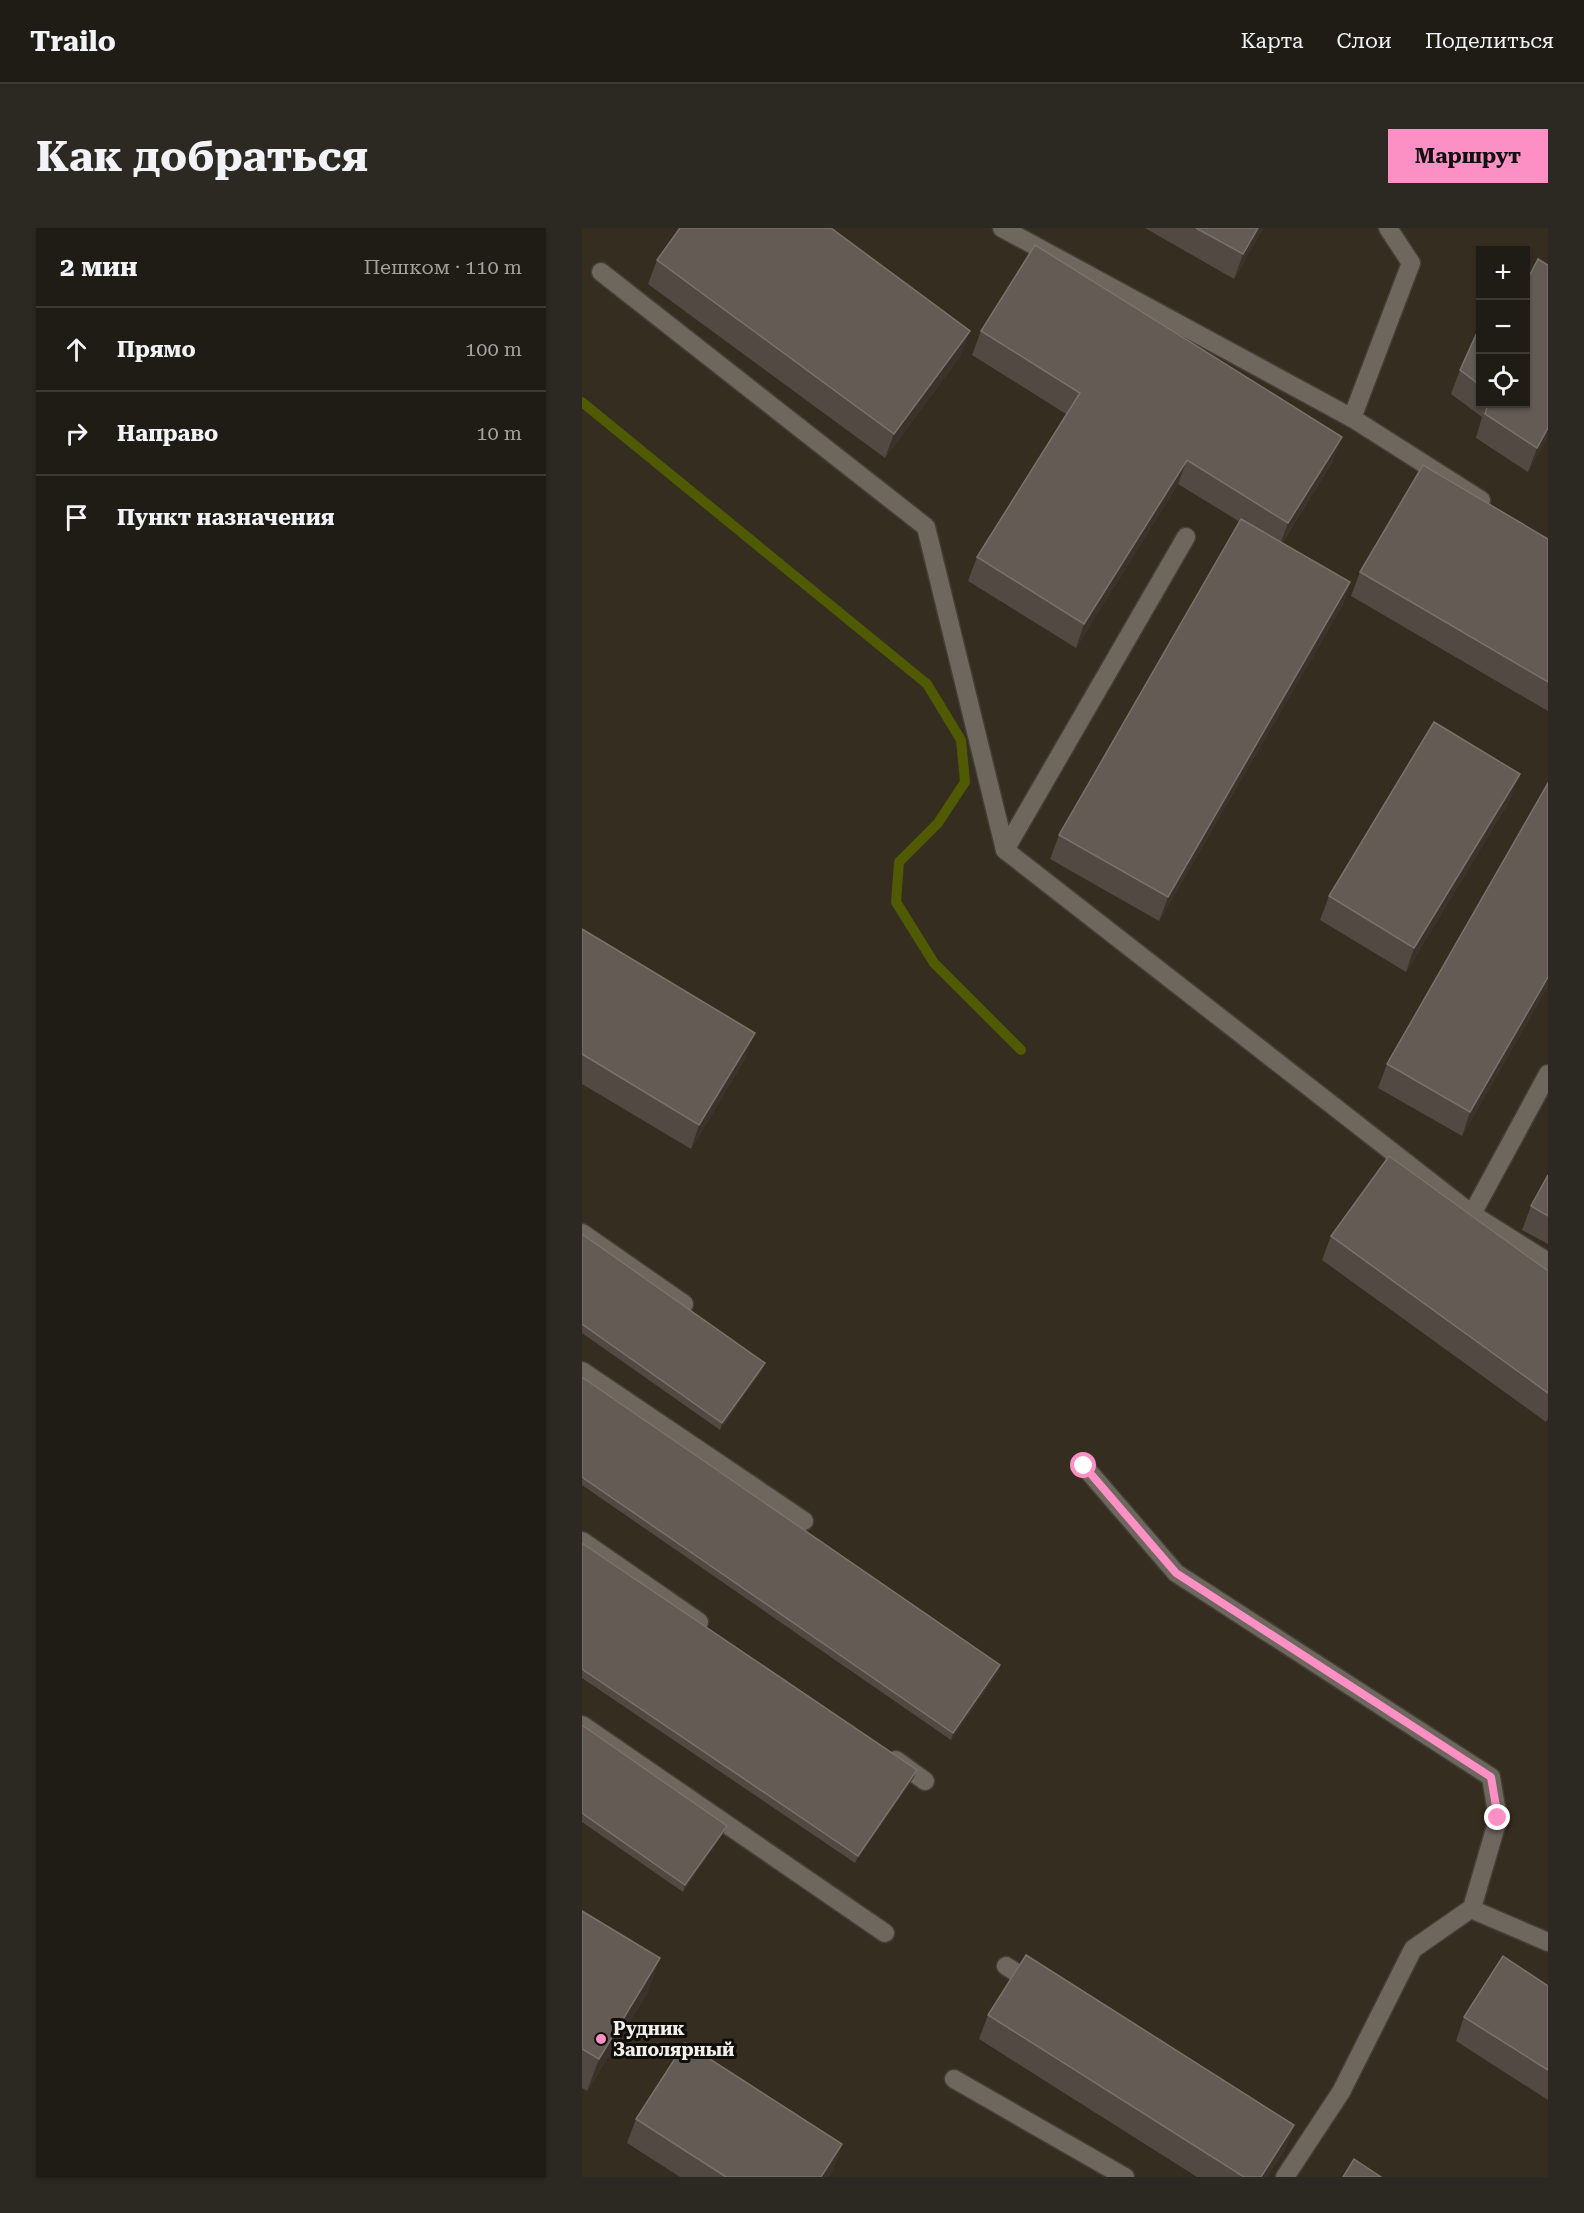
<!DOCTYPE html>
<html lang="ru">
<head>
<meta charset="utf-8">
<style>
	:root { --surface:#1f1c15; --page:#2c2922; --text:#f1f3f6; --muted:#a1a1a0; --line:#3c3a34; --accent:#fc8fc3 }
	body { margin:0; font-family:"Roboto Serif",serif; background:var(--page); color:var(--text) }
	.controls { position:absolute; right:18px; top:18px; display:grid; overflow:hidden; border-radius:0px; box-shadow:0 2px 4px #0004 }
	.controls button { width:54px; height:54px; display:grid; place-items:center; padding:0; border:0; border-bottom:2px solid var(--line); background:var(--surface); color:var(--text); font:30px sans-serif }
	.stop { position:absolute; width:18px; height:18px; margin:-14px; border:4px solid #fc8fc3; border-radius:50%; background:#fff }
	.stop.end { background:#fc8fc3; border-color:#fff; box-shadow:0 2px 6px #0008 }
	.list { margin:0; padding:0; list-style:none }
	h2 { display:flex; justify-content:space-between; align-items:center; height:78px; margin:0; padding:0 24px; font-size:26px }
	h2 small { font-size:20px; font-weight:400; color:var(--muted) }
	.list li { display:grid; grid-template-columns:39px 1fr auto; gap:18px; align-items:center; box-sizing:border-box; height:84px; padding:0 24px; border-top:2px solid var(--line) }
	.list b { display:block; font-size:22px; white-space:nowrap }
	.list em { font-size:20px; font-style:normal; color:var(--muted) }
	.icon { flex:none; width:33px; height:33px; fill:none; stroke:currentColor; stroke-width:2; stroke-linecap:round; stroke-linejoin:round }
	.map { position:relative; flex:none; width:966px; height:1949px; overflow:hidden; border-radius:0px }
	header { display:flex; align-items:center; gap:36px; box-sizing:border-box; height:84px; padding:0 30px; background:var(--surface); border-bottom:2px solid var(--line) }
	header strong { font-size:28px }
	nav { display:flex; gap:33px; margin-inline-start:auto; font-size:21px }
	.intro { display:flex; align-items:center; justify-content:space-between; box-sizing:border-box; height:144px; padding:0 36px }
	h1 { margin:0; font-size:42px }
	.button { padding:15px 27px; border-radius:0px; background:var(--accent); color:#111; font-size:21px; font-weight:700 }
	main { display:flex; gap:36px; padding:0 36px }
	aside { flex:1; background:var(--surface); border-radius:0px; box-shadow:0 2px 4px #0004 }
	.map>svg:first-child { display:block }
</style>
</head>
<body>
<header>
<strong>Trailo</strong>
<nav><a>Карта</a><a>Слои</a><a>Поделиться</a></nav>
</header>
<div class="intro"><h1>Как добраться</h1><a class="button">Маршрут</a></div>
<main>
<aside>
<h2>2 мин<small>Пешком · 110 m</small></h2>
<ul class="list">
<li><svg class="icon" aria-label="ahead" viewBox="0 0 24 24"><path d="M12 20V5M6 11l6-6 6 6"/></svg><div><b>Прямо</b></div><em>100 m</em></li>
<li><svg class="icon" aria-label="right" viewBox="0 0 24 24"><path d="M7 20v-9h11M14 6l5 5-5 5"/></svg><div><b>Направо</b></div><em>10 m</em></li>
<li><svg class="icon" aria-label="arrive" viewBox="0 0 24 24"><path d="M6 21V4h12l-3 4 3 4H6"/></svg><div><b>Пункт назначения</b></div></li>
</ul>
</aside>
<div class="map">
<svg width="966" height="1949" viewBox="0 0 966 1949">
	<rect width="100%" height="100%" fill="#29251c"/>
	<path fill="#352d1f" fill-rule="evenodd" d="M0,0h966v1949h-966zM898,22h46v154h-46z"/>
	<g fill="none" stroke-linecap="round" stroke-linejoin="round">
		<polyline stroke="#4f5a03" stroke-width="10" points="0,174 345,456 379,512 383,554 356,595 317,634 314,674 352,735 439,822"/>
		<g stroke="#433f38" stroke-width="21">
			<g id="lane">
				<polyline points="420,0 770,190 899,272"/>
				<polyline points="19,44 344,299 423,622"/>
				<polyline points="770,190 829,35 806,0"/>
				<polyline points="604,309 423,622 890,986"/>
				<polyline points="966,846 890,986 966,1034"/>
				<polyline points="0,1005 102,1076"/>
				<polyline points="0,1143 222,1293"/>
				<polyline points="502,1238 594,1345 909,1549 916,1591 890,1680 831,1721 759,1864 703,1949"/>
				<polyline points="0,1313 117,1394"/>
				<polyline points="0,1497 303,1705"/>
				<polyline points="314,1532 343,1553"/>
				<polyline points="890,1680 889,1681 966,1714"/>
				<polyline points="424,1738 454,1757"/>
				<polyline points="372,1851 543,1949"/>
			</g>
		</g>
		<use href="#lane" stroke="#6d675e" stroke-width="18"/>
	</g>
	<g fill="#524943">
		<polygon points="563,0 681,0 652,51"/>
		<polygon points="75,32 379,127 303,230 66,56"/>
		<polygon points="898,98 898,176 944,176 966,207 946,244 894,210 900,189 869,166 878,142"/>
		<polygon points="399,103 751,233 700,315 768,354 760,378 577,693 468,631 477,607 658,294 596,256 494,420 386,353 395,329 484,186 390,127"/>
		<polygon points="966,311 966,483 769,368 778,344"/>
		<polygon points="929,570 824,744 738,692 747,668"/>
		<polygon points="0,701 164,829 109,921 0,856"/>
		<polygon points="966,758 880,908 796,860 805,836"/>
		<polygon points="966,947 966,1016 940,1002 949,978"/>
		<polygon points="0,1006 180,1142 138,1202 0,1105"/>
		<polygon points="749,1008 966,1043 966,1191 964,1194 740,1032"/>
		<polygon points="0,1149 418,1437 416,1444 369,1512 0,1257"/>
		<polygon points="0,1315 332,1549 273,1635 0,1450"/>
		<polygon points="0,1497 145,1598 142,1604 101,1664 0,1594"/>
		<polygon points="0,1683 67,1762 5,1863 0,1860"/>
		<polygon points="966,1758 966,1872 874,1813 882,1789"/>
		<polygon points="406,1787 712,1897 703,1921 685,1949 615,1949 397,1811"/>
		<polygon points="54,1891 260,1916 251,1940 246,1949 98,1949 45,1915"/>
	</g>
	<g fill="#3a332c">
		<polygon points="676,0 681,0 652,51 661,26"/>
		<polygon points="388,103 379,127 303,230 312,206"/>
		<polygon points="966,200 966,207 946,244 955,220"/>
		<polygon points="760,209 751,233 697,319 706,295"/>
		<polygon points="605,232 596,256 494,420 502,396"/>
		<polygon points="768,354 760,378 577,693 586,669"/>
		<polygon points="938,546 929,570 824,744 832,720"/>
		<polygon points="966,749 966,758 880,908 888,884"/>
		<polygon points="173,805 164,829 109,921 117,897"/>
		<polygon points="183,1135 180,1142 138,1202 140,1195"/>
		<polygon points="418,1437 416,1444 369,1512 371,1505"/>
		<polygon points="335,1542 332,1549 273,1635 276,1628"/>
		<polygon points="145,1598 142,1604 101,1664 103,1657"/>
		<polygon points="78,1730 67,1762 5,1863 17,1831"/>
		<polygon points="712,1897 703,1921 685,1949 679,1949"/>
		<polygon points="260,1916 251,1940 246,1949 239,1949"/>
	</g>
	<g fill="#635b54" stroke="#7a726c" stroke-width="1.5">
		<polygon points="98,0 249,0 388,103 312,206 75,32"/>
		<polygon points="614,0 676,0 661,26"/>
		<polygon points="453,17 760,209 706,295 605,232 502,396 395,329 498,165 399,103"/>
		<polygon points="956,31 966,37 966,200 955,220 903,186 906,176 944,176 944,54"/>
		<polygon points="898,98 898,157 878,142"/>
		<polygon points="841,237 966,311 966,454 778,344"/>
		<polygon points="659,291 768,354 586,669 477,607"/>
		<polygon points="852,494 938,546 832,720 747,668"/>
		<polygon points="966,555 966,749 888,884 805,836"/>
		<polygon points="0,701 173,805 117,897 0,826"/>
		<polygon points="807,928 966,1043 966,1165 749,1008"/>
		<polygon points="966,947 966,988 949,978"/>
		<polygon points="0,1006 183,1135 140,1195 0,1096"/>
		<polygon points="0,1149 418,1437 371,1505 0,1249"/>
		<polygon points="0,1315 335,1542 276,1628 0,1441"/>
		<polygon points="0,1497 145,1598 103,1657 0,1585"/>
		<polygon points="0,1683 78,1730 17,1831 0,1821"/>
		<polygon points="444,1727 712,1897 679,1949 662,1949 406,1787"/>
		<polygon points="921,1728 966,1758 966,1842 882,1789"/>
		<polygon points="103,1815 260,1916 239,1949 144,1949 54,1891"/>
		<polygon points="772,1931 799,1949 761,1949"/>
	</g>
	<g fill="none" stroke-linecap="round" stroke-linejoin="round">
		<polyline stroke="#fc8fc3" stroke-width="8" points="502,1238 594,1345 909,1549 916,1590"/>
	</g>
	<circle fill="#fc8fc3" stroke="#100e0a" stroke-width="2" cx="19" cy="1811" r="6"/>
	<g text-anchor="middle" stroke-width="6" stroke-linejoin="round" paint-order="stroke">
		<g font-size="18" font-weight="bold" fill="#f2eee9" stroke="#100e0a" text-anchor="start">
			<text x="31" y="1807">Рудник<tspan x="31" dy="21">Заполярный</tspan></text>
		</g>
	</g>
</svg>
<div class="controls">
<button>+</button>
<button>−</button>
<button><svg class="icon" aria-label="locate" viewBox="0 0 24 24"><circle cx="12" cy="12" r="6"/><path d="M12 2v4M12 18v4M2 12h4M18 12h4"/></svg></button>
</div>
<div class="stop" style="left:502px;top:1238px"></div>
<div class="stop end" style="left:916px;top:1590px"></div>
</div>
</main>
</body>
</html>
